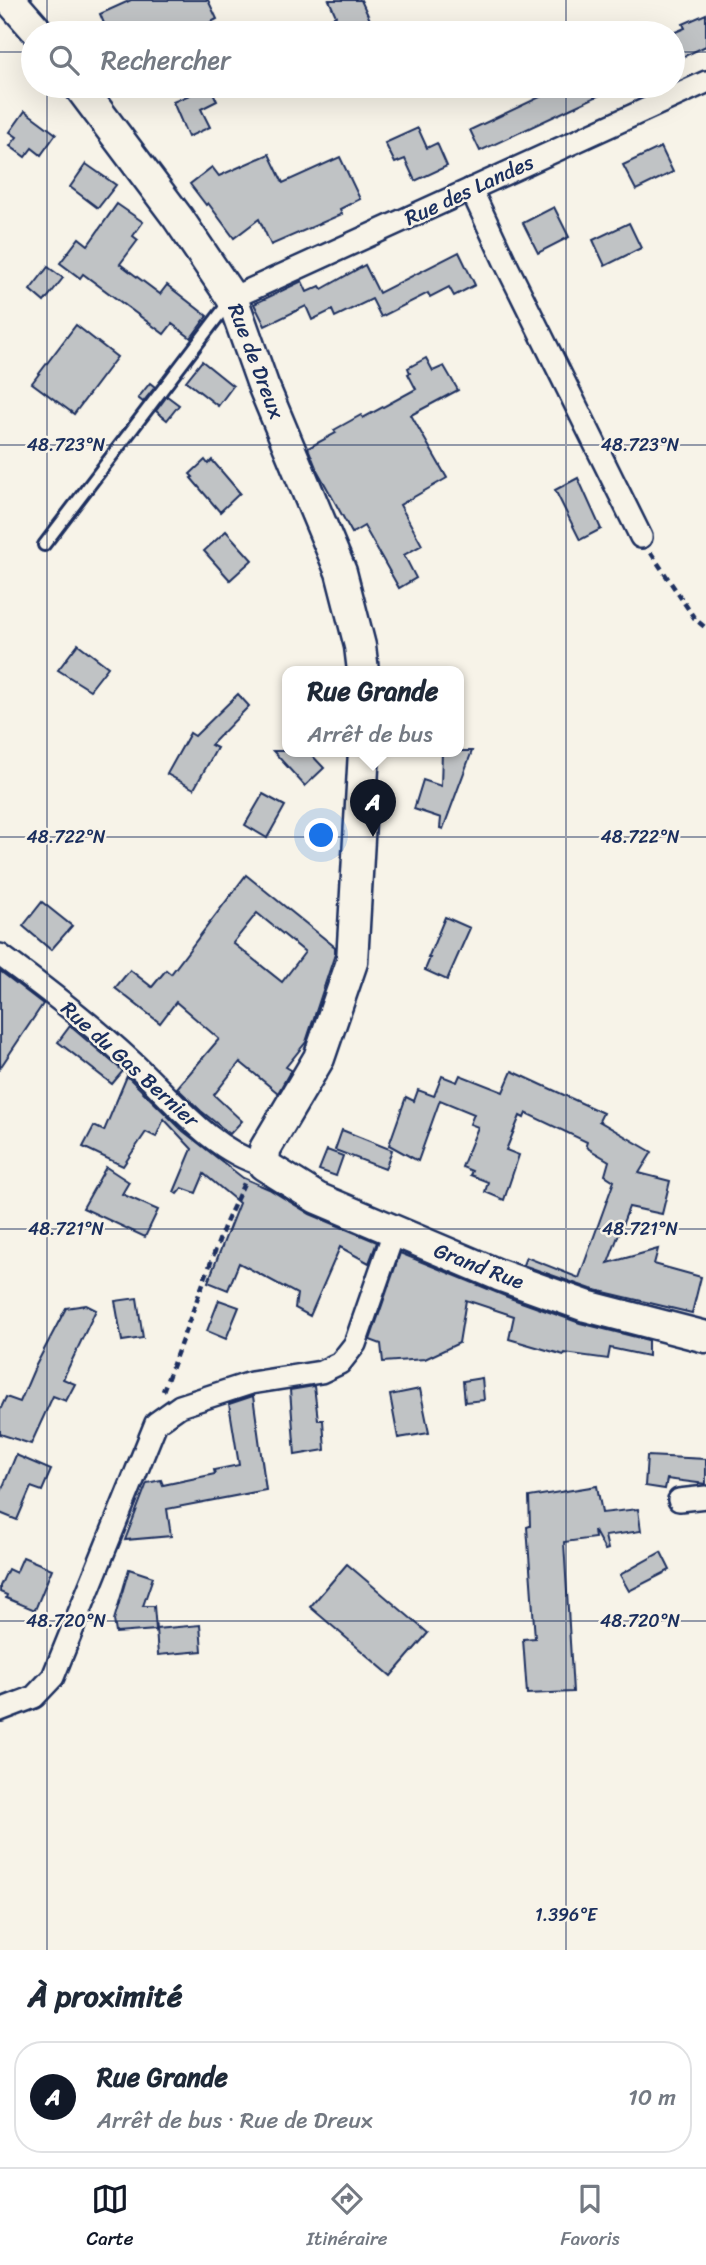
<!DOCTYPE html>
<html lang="fr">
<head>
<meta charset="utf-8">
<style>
	:root { --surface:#fff; --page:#f2f2f3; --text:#1f2937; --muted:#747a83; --line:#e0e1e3; --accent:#111827 }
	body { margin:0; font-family:Sriracha,sans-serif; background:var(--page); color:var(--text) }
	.you { position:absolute; left:322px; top:836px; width:24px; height:24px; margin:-18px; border:5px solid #fff; border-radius:50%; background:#1a73e8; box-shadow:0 0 0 10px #1a73e833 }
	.badge { display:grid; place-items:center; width:46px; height:46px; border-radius:50%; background:var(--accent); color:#fff; font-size:23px; font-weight:700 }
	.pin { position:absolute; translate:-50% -58px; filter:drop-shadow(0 2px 4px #0008) }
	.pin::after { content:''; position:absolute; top:37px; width:24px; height:21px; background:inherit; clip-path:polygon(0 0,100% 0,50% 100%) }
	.popup { position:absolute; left:282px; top:666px; width:182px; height:91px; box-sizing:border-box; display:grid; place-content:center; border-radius:14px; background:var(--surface); filter:drop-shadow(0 2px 5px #0005); font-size:23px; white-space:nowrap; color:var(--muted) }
	.popup b { font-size:26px; color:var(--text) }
	.popup::after { content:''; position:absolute; left:50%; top:100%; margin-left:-14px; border:14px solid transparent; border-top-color:var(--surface) }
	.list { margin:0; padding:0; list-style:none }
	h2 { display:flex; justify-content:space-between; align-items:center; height:91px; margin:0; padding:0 28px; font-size:30px }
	h2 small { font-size:23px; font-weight:400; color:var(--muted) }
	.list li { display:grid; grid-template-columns:46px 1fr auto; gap:21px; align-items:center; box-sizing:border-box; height:112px; margin:0 14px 14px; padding:0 14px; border:2px solid var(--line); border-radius:28px }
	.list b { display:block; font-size:26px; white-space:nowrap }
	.list p { margin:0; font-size:23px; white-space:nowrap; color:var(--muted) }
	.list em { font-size:23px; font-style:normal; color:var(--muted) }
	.icon { flex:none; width:38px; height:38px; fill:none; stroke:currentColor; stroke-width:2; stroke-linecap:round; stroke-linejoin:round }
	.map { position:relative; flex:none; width:706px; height:1950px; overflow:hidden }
	.search { position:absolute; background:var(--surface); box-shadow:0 7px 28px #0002; left:21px; right:21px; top:21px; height:77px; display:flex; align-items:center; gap:18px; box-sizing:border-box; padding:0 24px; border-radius:38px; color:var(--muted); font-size:26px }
	.sheet { height:217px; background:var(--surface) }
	nav { display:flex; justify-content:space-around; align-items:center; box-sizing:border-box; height:98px; border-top:2px solid var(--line); background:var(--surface); font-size:19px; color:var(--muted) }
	nav a { display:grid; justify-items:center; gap:4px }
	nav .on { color:var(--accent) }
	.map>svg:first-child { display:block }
</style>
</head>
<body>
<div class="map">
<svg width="706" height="1950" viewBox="0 0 706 1950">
	<rect width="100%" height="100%" fill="#f7f3e8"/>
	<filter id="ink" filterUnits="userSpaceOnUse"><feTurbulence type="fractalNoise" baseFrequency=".0143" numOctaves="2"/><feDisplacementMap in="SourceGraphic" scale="14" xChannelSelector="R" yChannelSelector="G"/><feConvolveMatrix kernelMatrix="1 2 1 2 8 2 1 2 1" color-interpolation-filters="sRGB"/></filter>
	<g filter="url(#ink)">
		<g fill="#c0c3c5" stroke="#1b2f5e" stroke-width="2" fill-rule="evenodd">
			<polygon points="131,0 208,0 217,19 190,33 108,33 100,14"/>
			<polygon points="329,0 361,0 376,33 300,33 336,16"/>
			<polygon points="706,14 706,46 674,61 673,33 685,28 683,24"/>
			<polygon points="210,86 217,101 201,109 210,127 188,137 173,102"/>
			<polygon points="563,86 619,86 480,151 470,130"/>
			<polygon points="25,111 56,134 41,155 32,148 25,157 10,146 17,137 10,132"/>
			<polygon points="418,128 427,148 437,143 447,166 415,181 405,159 395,163 385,143"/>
			<polygon points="661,147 673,172 636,190 623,165"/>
			<polygon points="269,154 283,183 340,157 360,199 340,209 342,214 271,245 259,219 234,238 208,203 206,205 190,184 212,167 219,176"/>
			<polygon points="86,164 116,185 98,208 70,187"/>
			<polygon points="117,204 143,222 133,236 138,240 120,264 160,294 167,285 207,316 191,338 172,324 164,334 83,274 80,278 60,263 79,238 88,245"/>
			<polygon points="554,207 569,237 538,253 523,223"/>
			<polygon points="629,223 641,248 605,266 593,240"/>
			<polygon points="459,252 475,285 454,296 449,287 430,297 428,293 381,317 372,299 335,317 332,310 312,320 306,306 265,326 254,304 302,281 307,292 320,286 322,289 365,265 379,293"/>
			<polygon points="48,267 63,278 44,302 30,290"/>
			<polygon points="76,325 117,357 74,414 32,383"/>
			<polygon points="426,358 433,371 444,366 458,390 411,415 447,478 400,505 422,545 404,555 416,578 399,588 364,526 352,533 317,470 308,448 336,433 334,430 361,415 363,418 416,389 408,374 410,373 408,368"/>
			<polygon points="202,361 233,386 218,406 186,381"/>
			<polygon points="150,383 155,387 143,402 138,398"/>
			<polygon points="167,396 179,405 167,420 156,411"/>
			<polygon points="205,460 208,464 212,460 240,493 220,512 191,478 193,477 190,474"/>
			<polygon points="578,478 601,529 580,540 555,490"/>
			<polygon points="226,531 252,560 230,580 204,551"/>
			<polygon points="78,644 108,667 90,690 58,670"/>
			<polygon points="238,694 249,706 211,745 217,748 194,789 167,774 190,733 195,736"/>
			<polygon points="273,751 308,751 324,768 305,786"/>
			<polygon points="442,751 472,751 443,829 440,828 441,818 414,809 423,780 441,786"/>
			<polygon points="263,794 285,806 267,838 245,825"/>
			<path d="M246,875l89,72v7l-29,88 -20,25 5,3 -13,23 -38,-31 -26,33 28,26 -12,13 -29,-23 -24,-23 42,-49 -43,-37 -16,21 -45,-35 15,-18 22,17 14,-17 5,4zM257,913l48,39 -23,30 -49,-39z"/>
			<polygon points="42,902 72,926 51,950 23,926"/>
			<polygon points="445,917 470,928 447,980 425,970 430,958 428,958"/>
			<polygon points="0,971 43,1004 0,1068"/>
			<polygon points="70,1026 123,1071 112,1084 58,1042"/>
			<polygon points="512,1071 603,1113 599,1121 652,1152 639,1173 670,1181 662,1214 629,1207 608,1263 658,1249 654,1264 701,1277 692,1313 591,1289 523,1265 526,1257 579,1278 614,1181 605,1175 609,1161 589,1149 586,1145 587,1142 526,1113 524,1118 520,1116 506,1150 519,1155 504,1200 485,1192 488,1182 470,1175 472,1171 462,1167 478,1127 470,1124 474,1114 440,1100 418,1161 389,1145 406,1097 414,1101 418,1090 434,1096 442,1076 457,1082 460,1075 503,1092"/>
			<polygon points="127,1076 183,1131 243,1178 269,1189 310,1214 377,1242 369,1263 340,1247 310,1316 295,1308 297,1294 239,1263 228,1290 208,1282 239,1203 204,1174 196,1193 182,1188 177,1194 174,1192 192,1149 164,1119 156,1137 146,1132 123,1166 83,1147 94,1126 104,1131"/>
			<polygon points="342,1130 392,1150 385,1169 335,1150"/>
			<polygon points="327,1150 343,1156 336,1176 319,1170"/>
			<polygon points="106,1167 129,1182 122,1194 158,1210 145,1237 83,1208"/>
			<polygon points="400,1253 510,1298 580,1323 648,1340 648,1356 610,1348 608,1359 565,1353 564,1355 509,1339 514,1316 466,1300 459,1343 425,1359 383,1362 381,1344 370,1340"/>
			<polygon points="137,1298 143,1338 122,1341 115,1301"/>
			<polygon points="219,1300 239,1307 226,1339 207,1331"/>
			<polygon points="86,1305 96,1310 63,1379 75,1384 66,1401 53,1396 31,1444 0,1434 0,1410 6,1397 20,1402 35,1367 66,1308"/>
			<polygon points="482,1378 484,1400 465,1402 463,1381"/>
			<polygon points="314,1386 318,1420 323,1420 325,1450 295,1455 290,1390"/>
			<polygon points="420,1389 429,1433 398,1438 390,1395"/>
			<polygon points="253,1396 266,1490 167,1509 171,1536 125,1540 147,1483 161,1480 163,1485 215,1474 214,1470 239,1465 229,1404"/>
			<polygon points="16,1455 51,1470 42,1491 31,1487 17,1520 0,1513 0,1494"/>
			<polygon points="647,1456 706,1459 706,1484 667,1479 665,1489 645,1486"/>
			<polygon points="597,1486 602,1513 638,1509 641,1531 605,1536 608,1549 605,1550 594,1530 595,1538 564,1542 573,1692 527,1694 523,1639 535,1638 527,1527 530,1526 529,1497"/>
			<polygon points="661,1552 670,1570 629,1591 620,1575"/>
			<polygon points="23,1557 52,1569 35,1610 6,1598 7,1595 0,1592 0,1586 8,1569 16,1573"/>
			<polygon points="347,1564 428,1633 391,1676 310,1607"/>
			<polygon points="129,1569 153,1577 143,1606 154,1606 156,1630 116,1633 114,1620"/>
			<polygon points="200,1625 202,1651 158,1655 156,1629"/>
		</g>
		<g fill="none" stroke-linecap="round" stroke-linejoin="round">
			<g stroke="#1b2f5e" stroke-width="16">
				<polyline id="lane" points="44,545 229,302"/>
			</g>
			<g stroke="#1b2f5e" stroke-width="26">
				<g id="street">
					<polyline points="471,189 505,262 641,537"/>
					<polyline points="232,298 706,82"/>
					<path d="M0,955c45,33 89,67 130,105 40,36 80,91 134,105"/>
					<polyline points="679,1500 706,1497"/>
					<polyline points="0,1710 34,1697 53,1677 156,1423 180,1406 251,1383 321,1372 340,1363 355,1344 394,1232"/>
				</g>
			</g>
			<g stroke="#1b2f5e" stroke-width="35">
				<g id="secondary">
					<polyline points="10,0 39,33"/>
					<polyline points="79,86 178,218 232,298 263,385 341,572 360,646 363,671"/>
					<polyline points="364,751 352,962 319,1058 265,1149 264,1165 317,1198 499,1275 586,1306 706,1337"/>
				</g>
			</g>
			<g stroke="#1b2f5e" stroke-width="4.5" stroke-dasharray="7 5" stroke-linecap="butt">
				<polyline points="651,553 695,619 706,628"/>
				<polyline points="163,1391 224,1227 245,1181"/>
			</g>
			<use href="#lane" stroke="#f7f3e8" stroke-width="10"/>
			<use href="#street" stroke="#f7f3e8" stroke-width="21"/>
			<use href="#secondary" stroke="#f7f3e8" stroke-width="30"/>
		</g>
	</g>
	<path fill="none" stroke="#1b2f5e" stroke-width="2" stroke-opacity="0.45" d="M47,0v33M566,0v33M0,52h33M673,52h33M47,86v1864M566,86v1864M0,445h706M0,837h706M0,1229h706M0,1621h706"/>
	<g text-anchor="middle" stroke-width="5" stroke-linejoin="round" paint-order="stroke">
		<g font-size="21" fill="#1b2f5e" stroke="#f7f3e8">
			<text transform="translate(469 190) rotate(-25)" y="7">Rue des Landes</text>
			<text transform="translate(256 361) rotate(69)" y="7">Rue de Dreux</text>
			<text transform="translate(130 1064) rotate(42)" y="7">Rue du Gas Bernier</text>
			<text transform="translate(479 1266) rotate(21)" y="7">Grand Rue</text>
		</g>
	</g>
	<g font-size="18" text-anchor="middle" fill="#1b2f5e" stroke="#f7f3e8" stroke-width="5" stroke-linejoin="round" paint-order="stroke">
		<text x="66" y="451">48.723°N</text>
		<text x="640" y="451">48.723°N</text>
		<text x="66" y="843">48.722°N</text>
		<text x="640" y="843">48.722°N</text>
		<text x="66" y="1235">48.721°N</text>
		<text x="640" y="1235">48.721°N</text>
		<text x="66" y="1627">48.720°N</text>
		<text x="640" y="1627">48.720°N</text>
		<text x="566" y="1921">1.396°E</text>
	</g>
</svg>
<div class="you"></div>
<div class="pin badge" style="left:373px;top:837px">A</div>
<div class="popup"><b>Rue Grande</b>Arrêt de bus</div>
<div class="search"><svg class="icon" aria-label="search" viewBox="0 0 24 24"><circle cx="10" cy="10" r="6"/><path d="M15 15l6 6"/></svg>Rechercher</div>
</div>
<section class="sheet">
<h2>À proximité<small></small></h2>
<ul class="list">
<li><span class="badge">A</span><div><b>Rue Grande</b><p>Arrêt de bus · Rue de Dreux</p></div><em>10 m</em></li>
</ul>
</section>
<nav>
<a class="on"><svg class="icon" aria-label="map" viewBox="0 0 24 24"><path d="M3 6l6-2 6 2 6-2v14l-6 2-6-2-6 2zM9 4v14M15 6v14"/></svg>Carte</a>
<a><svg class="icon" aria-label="directions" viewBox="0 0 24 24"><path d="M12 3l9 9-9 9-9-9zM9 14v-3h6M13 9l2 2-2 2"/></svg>Itinéraire</a>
<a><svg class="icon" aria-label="saved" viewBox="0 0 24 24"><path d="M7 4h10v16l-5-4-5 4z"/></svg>Favoris</a>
</nav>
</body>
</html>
